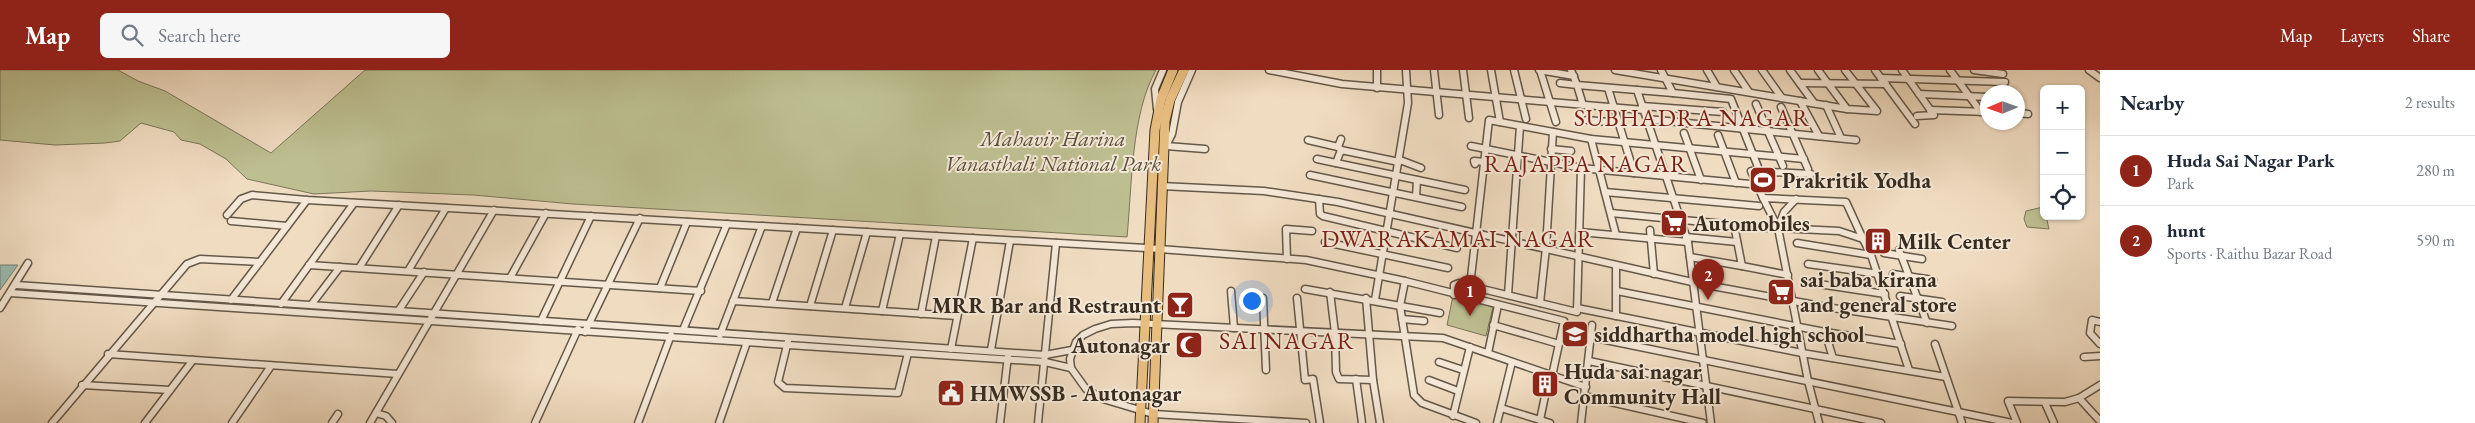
<!DOCTYPE html>
<html lang="en">
<head>
<meta charset="utf-8">
<style>
	:root { --surface:#fff; --page:#f6f6f7; --text:#1f2937; --muted:#747a83; --line:#e0e1e3; --accent:#8f2418 }
	body { margin:0; font-family:"EB Garamond",serif; background:var(--page); color:var(--text) }
	.controls { position:absolute; right:15px; top:15px; display:grid; overflow:hidden; border-radius:8px; box-shadow:0 1px 4px #0004 }
	.controls button { width:45px; height:45px; display:grid; place-items:center; padding:0; border:0; border-bottom:1px solid var(--line); background:var(--surface); color:var(--text); font:25px sans-serif }
	.compass { position:absolute; left:1980px; top:15px; width:45px; height:45px; border-radius:50%; background:var(--surface); box-shadow:0 1px 4px #0004; rotate:268deg }
	.you { position:absolute; left:1251px; top:230px; width:18px; height:18px; margin:-12px; border:4px solid #fff; border-radius:50%; background:#1a73e8; box-shadow:0 0 0 8px #1a73e833 }
	.badge { display:grid; place-items:center; width:32px; height:32px; border-radius:50%; background:var(--accent); color:#fff; font-size:16px; font-weight:700 }
	.pin { position:absolute; translate:-50% -41px; filter:drop-shadow(0 1px 2px #0008) }
	.pin::after { content:''; position:absolute; top:26px; width:18px; height:15px; background:inherit; clip-path:polygon(0 0,100% 0,50% 100%) }
	.list { margin:0; padding:0; list-style:none }
	h2 { display:flex; justify-content:space-between; align-items:center; height:65px; margin:0; padding:0 20px; font-size:21px }
	h2 small { font-size:16px; font-weight:400; color:var(--muted) }
	.list li { display:grid; grid-template-columns:32px 1fr auto; gap:15px; align-items:center; box-sizing:border-box; height:70px; padding:0 20px; border-top:1px solid var(--line) }
	.list b { display:block; font-size:19px; white-space:nowrap }
	.list p { margin:0; font-size:16px; white-space:nowrap; color:var(--muted) }
	.list em { font-size:16px; font-style:normal; color:var(--muted) }
	.icon { flex:none; width:28px; height:28px; fill:none; stroke:currentColor; stroke-width:2; stroke-linecap:round; stroke-linejoin:round }
	.map { position:relative; flex:none; width:2100px; height:353px; overflow:hidden }
	header { display:flex; align-items:center; gap:30px; box-sizing:border-box; height:70px; padding:0 25px; background:var(--accent); color:#fff }
	header strong { font-size:24px }
	nav { display:flex; gap:28px; margin-inline-start:auto; font-size:18px }
	.search { width:350px; height:45px; background:var(--page); display:flex; align-items:center; gap:12px; box-sizing:border-box; padding:0 18px; border-radius:8px; color:var(--muted); font-size:19px }
	main { display:flex }
	aside { flex:1; background:var(--surface) }
	.map>svg:first-child { display:block }
</style>
</head>
<body>
<header>
<strong>Map</strong>
<div class="search"><svg class="icon" aria-label="search" viewBox="0 0 24 24"><circle cx="10" cy="10" r="6"/><path d="M15 15l6 6"/></svg>Search here</div>
<nav><a>Map</a><a>Layers</a><a>Share</a></nav>
</header>
<main>
<div class="map">
<svg width="2100" height="353" viewBox="0 0 2100 353">
	<rect width="100%" height="100%" fill="#f0dcc1"/>
	<filter id="stains"><feTurbulence type="fractalNoise" baseFrequency=".004" numOctaves="4"/><feColorMatrix values="0 0 0 0 .2 0 0 0 0 .09 0 0 0 0 .02 0 0 0 .5 -.17"/></filter>
	<radialGradient id="worn" r=".72"><stop offset=".6" stop-color="#630" stop-opacity="0"/><stop offset="1" stop-color="#630" stop-opacity=".3"/></radialGradient>
	<g fill="#bdbf91" stroke="#7a7659">
		<path d="M0,0h118l20,11 27,10 106,62 94,-83h791c-25,44 -24,116 -29,167l-554,-33 -100,-9 -102,-4 -57,3 -67,-15 -21,-20 -26,-15 -19,-4 -7,-8 -33,-9 -21,18 -15,2 -50,2 -55,-5z"/>
		<polygon points="2043,137 2044,146 2046,146 2049,159 2027,157 2024,149 2026,141"/>
		<polygon points="1453,226 1493,237 1486,266 1447,255"/>
	</g>
	<polygon fill="#9abcb2" stroke="#728278" points="0,195 18,195 0,220"/>
	<g fill="none" stroke-linecap="round" stroke-linejoin="round">
		<g stroke="#645849" stroke-width="9">
			<g id="minor">
				<polyline points="1269,0 1342,14 1644,40"/>
				<polyline points="1377,0 1377,18"/>
				<polyline points="1434,0 1439,45"/>
				<polyline points="1463,0 1469,48"/>
				<polyline points="1491,0 1500,52"/>
				<polyline points="1514,0 1526,49"/>
				<polyline points="1539,0 1574,6"/>
				<polyline points="1540,0 1556,52"/>
				<polyline points="1571,0 1577,15 1673,23 1661,0"/>
				<polyline points="1615,0 1847,39 1877,41 1845,0"/>
				<polyline points="1707,0 1717,17"/>
				<polyline points="1734,0 1749,22"/>
				<polyline points="1762,0 1782,28"/>
				<polyline points="1790,0 1814,33"/>
				<polyline points="1818,0 1847,39"/>
				<polyline points="1875,0 1915,54"/>
				<polyline points="1902,0 1934,45 1917,46"/>
				<polyline points="1950,0 1981,42"/>
				<polyline points="1974,0 2003,4"/>
				<polyline points="2089,0 2100,8"/>
				<polyline points="1881,8 2005,12"/>
				<polyline points="1560,13 1577,15 1583,35"/>
				<polyline points="1800,13 1886,14"/>
				<polyline points="1608,18 1634,103"/>
				<polyline points="1637,20 1688,172 1711,353"/>
				<polyline points="1673,23 1731,29 1758,97"/>
				<polyline points="1919,24 1988,27"/>
				<polyline points="1800,31 1819,66"/>
				<polyline points="1756,34 1783,96"/>
				<polyline points="1826,35 1841,68"/>
				<polyline points="1642,36 1723,42"/>
				<polyline points="1781,37 1808,99"/>
				<polyline points="1157,39 1155,19 1163,0"/>
				<polyline points="1930,40 1988,42"/>
				<polyline points="2018,43 2028,44"/>
				<polyline points="1647,49 1856,70"/>
				<polyline points="1587,50 1619,53"/>
				<polyline points="1684,63 1701,110"/>
				<polyline points="1718,65 1736,113"/>
				<polyline points="1591,69 1616,165"/>
				<polyline points="1308,70 1338,77 1341,80"/>
				<polyline points="1166,76 1172,64 1178,32 1192,0"/>
				<polyline points="1166,76 1205,79"/>
				<polyline points="1471,76 1581,98 1750,114"/>
				<polyline points="1338,77 1341,69"/>
				<polyline points="1551,79 1571,81"/>
				<polyline points="1317,89 1465,120"/>
				<polyline points="1400,90 1421,98"/>
				<polyline points="1336,93 1341,80 1399,92"/>
				<polyline points="1475,94 1474,91 1485,92"/>
				<polyline points="1581,98 1577,242 1470,216 1489,50 1591,69 1804,89"/>
				<polyline points="1310,105 1462,137"/>
				<polyline points="1161,116 1264,121 1338,132 1701,214 1826,237 1952,256"/>
				<polyline points="1605,122 1759,136"/>
				<polyline points="1416,127 1417,110"/>
				<polyline points="1763,128 1751,101 1811,104"/>
				<polygon points="1763,128 1846,132 1863,169 1839,161 1778,158"/>
				<polyline points="1319,129 1320,144 1323,146 1457,178"/>
				<polyline points="1796,129 1784,142 1778,158 1808,311 1819,353"/>
				<polyline points="1611,143 1766,158"/>
				<polyline points="227,145 241,129 252,125 307,130 1146,178 1306,190 1405,211 1564,251 1552,306"/>
				<polyline points="231,151 287,156"/>
				<polyline points="1650,160 1654,204"/>
				<polyline points="1580,162 1688,172"/>
				<polyline points="1686,167 1737,172"/>
				<polyline points="1863,169 1871,185"/>
				<polyline points="1325,172 1448,198"/>
				<polyline points="1797,173 1871,185 1909,300"/>
				<polyline points="1899,180 1927,253"/>
				<polyline points="1884,183 1922,189"/>
				<polyline points="1690,187 1742,196 1734,155"/>
				<polyline points="1287,189 1286,159 1312,161"/>
				<polyline points="1808,194 1879,204"/>
				<polyline points="309,195 701,221"/>
				<polyline points="1616,196 1616,246"/>
				<polyline points="1742,196 1788,205"/>
				<polyline points="359,198 399,135"/>
				<polyline points="408,201 446,138"/>
				<polyline points="1893,204 1933,210"/>
				<polyline points="510,208 546,143"/>
				<polyline points="1405,211 1400,236 1414,325 1422,333 1476,353"/>
				<polyline points="1812,213 1885,224"/>
				<polyline points="16,215 1045,285 1072,280"/>
				<polyline points="660,218 687,152"/>
				<polyline points="1305,219 1440,243"/>
				<polyline points="1231,221 1234,258"/>
				<polyline points="1617,221 1825,262"/>
				<polyline points="1330,222 1335,263 1336,302 1339,309 1373,310"/>
				<polyline points="10,223 1045,292 1071,298"/>
				<polyline points="1454,225 1454,215 1459,213 1470,216"/>
				<polyline points="1508,225 1520,56"/>
				<polyline points="1900,226 1942,232"/>
				<polyline points="1263,228 1266,300"/>
				<polyline points="1297,228 1305,310 1313,309 1320,353"/>
				<polyline points="1366,228 1373,310 1380,353"/>
				<polyline points="231,230 307,130"/>
				<polyline points="1375,230 1408,33 1406,0"/>
				<polyline points="733,231 957,246"/>
				<polyline points="772,233 797,158"/>
				<polyline points="1540,233 1546,178 1553,62"/>
				<polyline points="281,234 354,133"/>
				<polyline points="311,235 340,197"/>
				<polyline points="810,236 833,160"/>
				<polyline points="0,238 28,193"/>
				<polyline points="845,238 867,162"/>
				<polyline points="1577,238 1802,283 1946,307"/>
				<polyline points="399,240 424,202"/>
				<polyline points="882,241 900,164"/>
				<polyline points="921,244 936,166"/>
				<polyline points="1402,249 1424,251"/>
				<polyline points="541,251 591,146"/>
				<polyline points="2100,252 2092,250 2090,263 2100,274"/>
				<polyline points="1493,255 1559,274"/>
				<polyline points="683,260 727,154"/>
				<polyline points="585,262 640,148"/>
				<polyline points="720,265 762,156"/>
				<polyline points="1591,267 2012,353"/>
				<polyline points="788,271 778,312 785,318 898,323 908,283"/>
				<polyline points="1935,274 1962,353"/>
				<polyline points="951,279 973,168"/>
				<polyline points="991,280 1010,171"/>
				<polyline points="1488,283 1498,235"/>
				<polyline points="108,284 398,304"/>
				<polyline points="2084,287 2100,286"/>
				<polyline points="1833,288 1825,262 1901,274"/>
				<polyline points="1589,291 1881,353"/>
				<polyline points="1439,292 1463,300"/>
				<polyline points="1356,309 1362,353"/>
				<polyline points="1429,310 1458,321"/>
				<polyline points="82,315 170,320"/>
				<polyline points="1584,326 1703,353"/>
				<polyline points="2079,328 2100,351"/>
				<polyline points="2045,333 2054,353"/>
				<polyline points="1501,338 1550,353"/>
				<polyline points="376,343 386,346 392,353"/>
				<polyline points="1453,346 1470,277"/>
				<polyline points="1540,350 1545,326"/>
				<polyline points="52,353 187,194 200,189 260,192"/>
				<polyline points="145,353 193,290"/>
				<polyline points="232,353 271,296"/>
				<polyline points="332,353 338,344"/>
				<polyline points="370,353 494,140"/>
				<polyline points="535,353 578,259"/>
				<polyline points="638,353 671,265"/>
				<polyline points="719,353 747,272"/>
				<polyline points="1000,353 1008,286"/>
				<polyline points="1038,353 1056,173"/>
				<polyline points="1306,353 1153,344 1103,329 1086,319 1071,298 1070,289 1076,272 1083,265 1095,259 1111,254 1133,253 1443,268 1586,317"/>
				<polyline points="1497,353 1512,292"/>
				<polyline points="1581,353 1592,255"/>
				<polyline points="2017,353 2008,331 2065,332 2079,328 2100,315"/>
			</g>
		</g>
		<g stroke="#362c21" stroke-width="11">
			<g id="highway">
				<polyline points="1140,353 1155,60 1161,29 1173,0"/>
				<polyline points="1153,353 1165,51 1170,30 1184,0"/>
			</g>
		</g>
		<use href="#minor" stroke="#f5e8d7" stroke-width="6"/>
		<use href="#highway" stroke="#e8be80" stroke-width="9"/>
	</g>
	<defs>
		<g id="stadium-square" transform="scale(1.4375)"><rect x="-9" y="-9" width="18" height="18" rx="4" fill="#8f2418" stroke="#f5e8d7"/><path d="M0-5a6.5 5 0 1 0 0 10a6.5 5 0 1 0 0-10ZM-3.5-1.8h7v3.6h-7Z" fill="#fff"/></g>
		<g id="supermarket-square" transform="scale(1.4375)"><rect x="-9" y="-9" width="18" height="18" rx="4" fill="#8f2418" stroke="#f5e8d7"/><path d="M-6-5.5h2.5l.6 2H6L4.5 2H-2.5L-4.4-4H-6ZM-1.5 3.2a1.3 1.3 0 1 0 .1 0ZM3 3.2a1.3 1.3 0 1 0 .1 0Z" fill="#fff"/></g>
		<g id="building-square" transform="scale(1.4375)"><rect x="-9" y="-9" width="18" height="18" rx="4" fill="#8f2418" stroke="#f5e8d7"/><path d="M-4-6H4V6H1V3H-1V6H-4ZM-2.5-4.3h1.7v1.8h-1.7ZM.8-4.3h1.7v1.8H.8ZM-2.5-1h1.7V.8h-1.7ZM.8-1h1.7V.8H.8Z" fill="#fff"/></g>
		<g id="bar-square" transform="scale(1.4375)"><rect x="-9" y="-9" width="18" height="18" rx="4" fill="#8f2418" stroke="#f5e8d7"/><path d="M-6-5H6L.8 .8V4.5H3.5V6h-7V4.5H-.8V.8Z" fill="#fff"/></g>
		<g id="school-square" transform="scale(1.4375)"><rect x="-9" y="-9" width="18" height="18" rx="4" fill="#8f2418" stroke="#f5e8d7"/><path d="M0-5L7-2L0 1L-7-2ZM-4 1L0 2.5L4 1V4Q0 6-4 4Z" fill="#fff"/></g>
		<g id="mosque-square" transform="scale(1.4375)"><rect x="-9" y="-9" width="18" height="18" rx="4" fill="#8f2418" stroke="#f5e8d7"/><path d="M3.5-4.9A6 6 0 1 0 3.5 4.9A5 5 0 1 1 3.5-4.9Z" fill="#fff"/></g>
		<g id="civic-square" transform="scale(1.4375)"><rect x="-9" y="-9" width="18" height="18" rx="4" fill="#8f2418" stroke="#f5e8d7"/><path d="M-.6-6.5H3V-4.5H.6V-3L4-1V1h2V6H-6V1h2V-1L-.6-3ZM-1.2 2.5V6h2.4V2.5Z" fill="#fff"/></g>
	</defs>
	<g fill-rule="evenodd">
		<use href="#stadium-square" x="1763" y="110"/>
		<use href="#supermarket-square" x="1674" y="153"/>
		<use href="#building-square" x="1878" y="171"/>
		<use href="#supermarket-square" x="1781" y="222"/>
		<use href="#bar-square" x="1180" y="235"/>
		<use href="#school-square" x="1575" y="264"/>
		<use href="#mosque-square" x="1189" y="275"/>
		<use href="#building-square" x="1545" y="314"/>
		<use href="#civic-square" x="951" y="323"/>
	</g>
	<g text-anchor="middle" stroke-width="4" stroke-linejoin="round" paint-order="stroke">
		<g font-size="22" font-style="italic" fill="#58513d" stroke="#f5e8d7">
			<text x="1053" y="76">Mahavir Harina<tspan x="1053" dy="25">Vanasthali National Park</tspan></text>
		</g>
		<g font-size="22" font-weight="bold" fill="#362c21" stroke="#f5e8d7" text-anchor="start">
			<text x="1782" y="118">Prakritik Yodha</text>
			<text x="1693" y="161">Automobiles</text>
			<text x="1897" y="179">Milk Center</text>
			<text x="1800" y="217">sai baba kirana<tspan x="1800" dy="25">and general store</tspan></text>
			<text x="1161" y="243" text-anchor="end">MRR Bar and Restraunt</text>
			<text x="1594" y="272">siddhartha model high school</text>
			<text x="1170" y="283" text-anchor="end">Autonagar</text>
			<text x="1564" y="309">Huda sai nagar<tspan x="1564" dy="25">Community Hall</tspan></text>
			<text x="970" y="331">HMWSSB - Autonagar</text>
		</g>
		<g font-size="24" letter-spacing="1" fill="#7a1f14" stroke="#f5e8d7">
			<text x="1692" y="56">SUBHADRA NAGAR</text>
			<text x="1586" y="102">RAJAPPA NAGAR</text>
			<text x="1458" y="177">DWARAKAMAI NAGAR</text>
			<text x="1287" y="279">SAI NAGAR</text>
		</g>
	</g>
	<rect width="100%" height="100%" filter="url(#stains)"/>
	<rect width="100%" height="100%" fill="url(#worn)"/>
</svg>
<div class="controls">
<button>+</button>
<button>−</button>
<button><svg class="icon" aria-label="locate" viewBox="0 0 24 24"><circle cx="12" cy="12" r="6"/><path d="M12 2v4M12 18v4M2 12h4M18 12h4"/></svg></button>
</div>
<svg class="compass" viewBox="-18 -18 36 36"><path d="M0-13l5 13h-10z" fill="#e53935"/><path d="M0 13l5-13h-10z" fill="#747a83"/></svg>
<div class="you"></div>
<div class="pin badge" style="left:1470px;top:246px">1</div>
<div class="pin badge" style="left:1708px;top:230px">2</div>
</div>
<aside>
<h2>Nearby<small>2 results</small></h2>
<ul class="list">
<li><span class="badge">1</span><div><b>Huda Sai Nagar Park</b><p>Park</p></div><em>280 m</em></li>
<li><span class="badge">2</span><div><b>hunt</b><p>Sports · Raithu Bazar Road</p></div><em>590 m</em></li>
</ul>
</aside>
</main>
</body>
</html>
